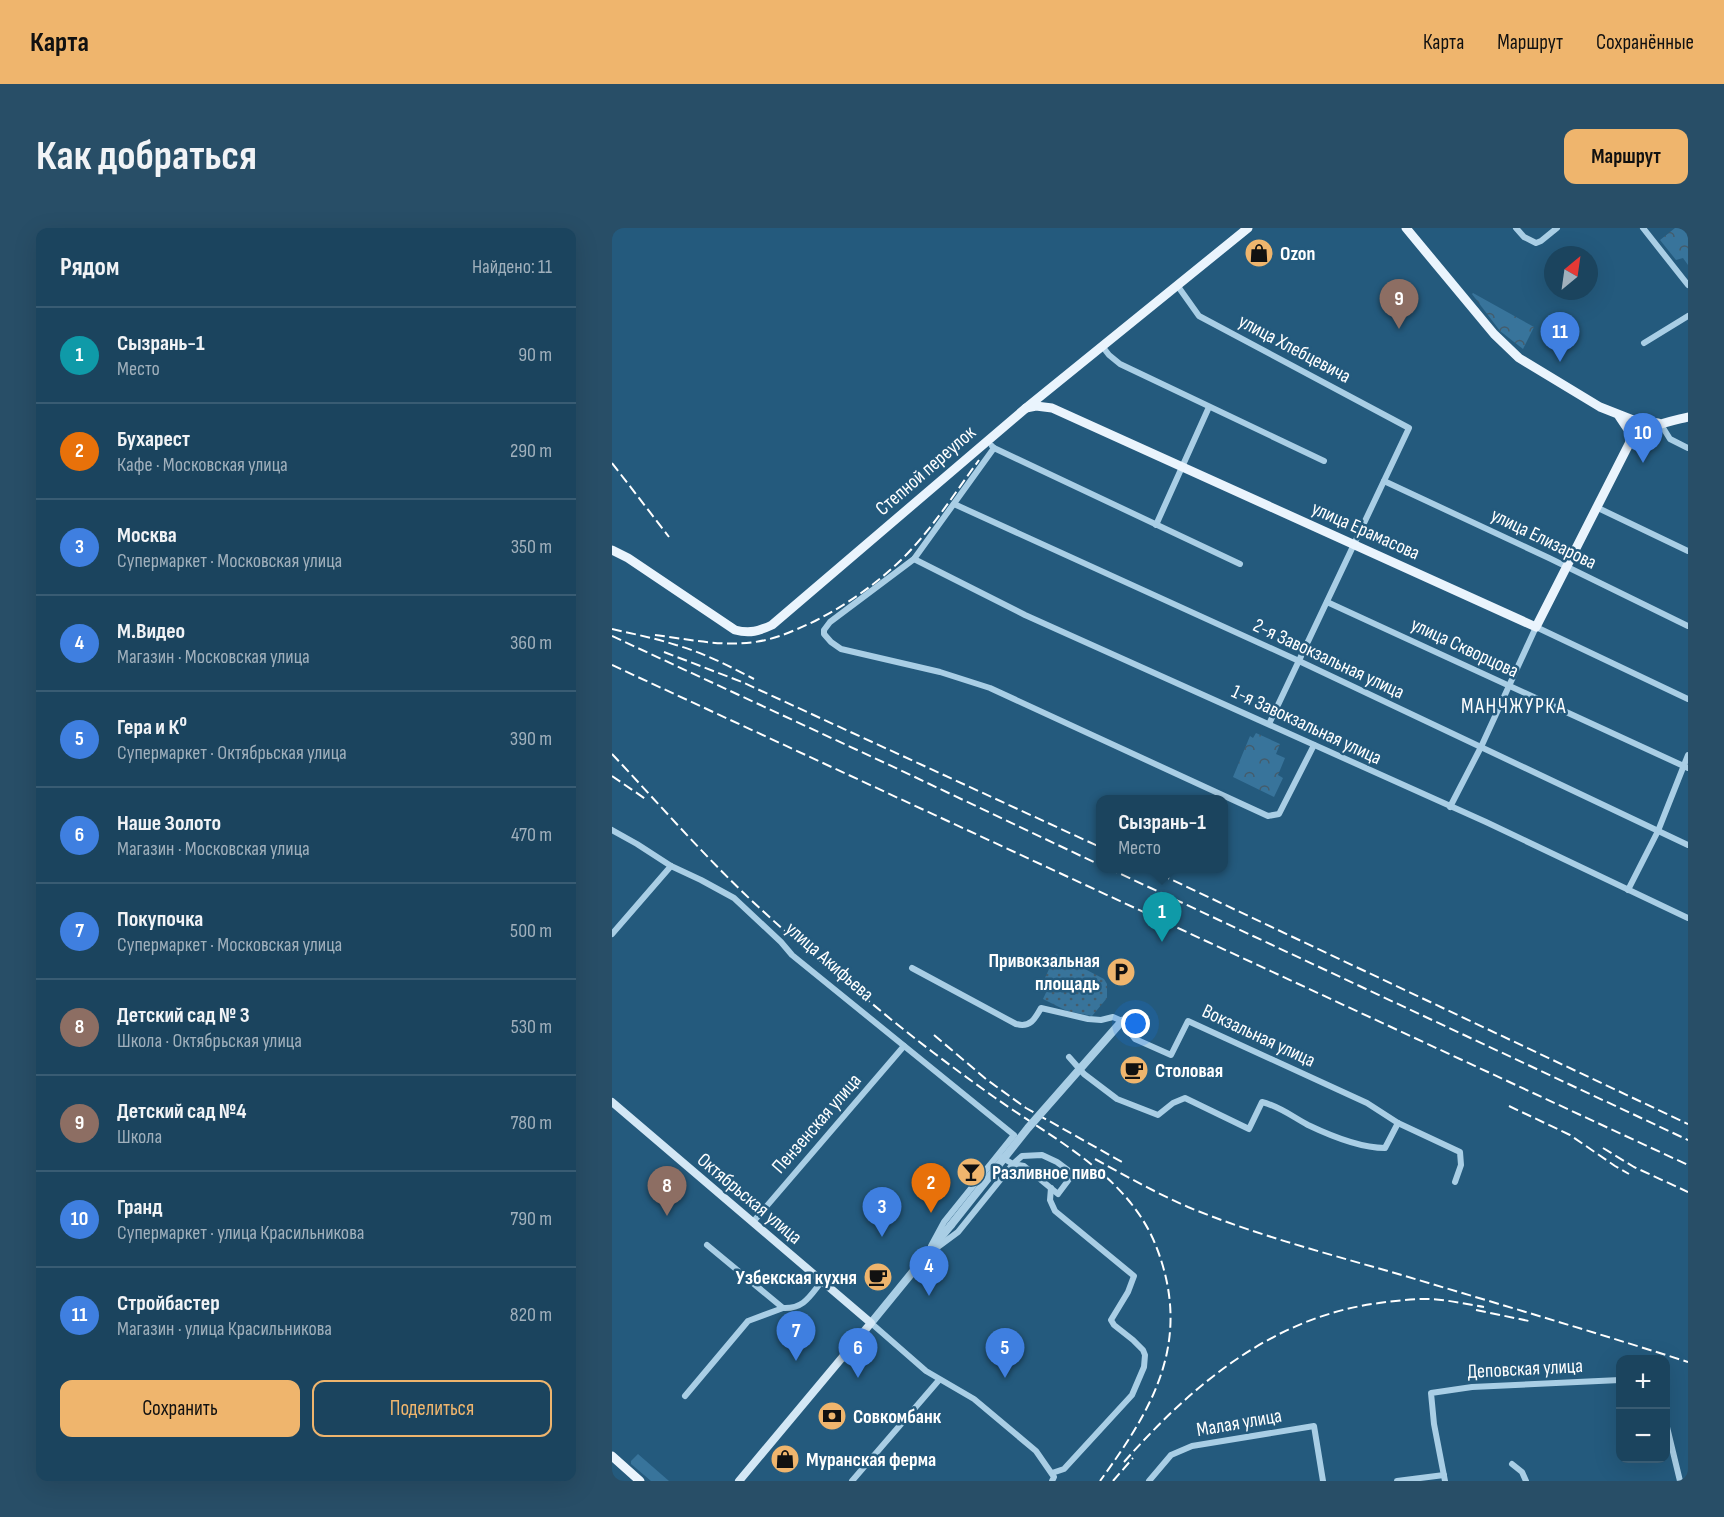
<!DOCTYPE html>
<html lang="ru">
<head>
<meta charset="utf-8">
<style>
	:root { --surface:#1b445e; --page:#284e67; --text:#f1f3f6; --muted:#a0b0bc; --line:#395c73; --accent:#efb56d }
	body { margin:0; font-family:"Sofia Sans Condensed",sans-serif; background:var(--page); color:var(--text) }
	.controls { position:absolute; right:18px; bottom:18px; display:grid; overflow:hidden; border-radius:12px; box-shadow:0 6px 24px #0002 }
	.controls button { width:54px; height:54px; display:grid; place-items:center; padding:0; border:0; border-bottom:2px solid var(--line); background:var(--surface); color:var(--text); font:30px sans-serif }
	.compass { position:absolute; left:932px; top:18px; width:54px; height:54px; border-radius:50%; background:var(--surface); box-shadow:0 6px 24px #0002; rotate:29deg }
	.you { position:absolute; left:524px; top:796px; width:21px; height:21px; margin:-15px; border:4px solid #fff; border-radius:50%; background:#1a73e8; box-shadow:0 0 0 9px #1a73e833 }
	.badge { display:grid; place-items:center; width:39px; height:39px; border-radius:50%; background:var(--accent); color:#fff; font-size:20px; font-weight:700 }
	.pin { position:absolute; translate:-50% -50px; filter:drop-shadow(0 2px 3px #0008) }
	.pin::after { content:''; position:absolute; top:32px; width:21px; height:18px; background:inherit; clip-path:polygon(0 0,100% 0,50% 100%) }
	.popup { position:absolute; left:484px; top:567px; width:132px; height:78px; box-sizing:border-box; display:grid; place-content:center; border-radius:12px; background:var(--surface); filter:drop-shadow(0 2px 4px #0005); font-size:20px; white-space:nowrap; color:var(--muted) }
	.popup b { font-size:22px; color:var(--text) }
	.popup::after { content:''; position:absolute; left:50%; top:100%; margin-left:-12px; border:12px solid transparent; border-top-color:var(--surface) }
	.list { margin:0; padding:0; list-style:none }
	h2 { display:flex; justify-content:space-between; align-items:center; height:78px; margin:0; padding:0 24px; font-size:26px }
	h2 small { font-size:20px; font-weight:400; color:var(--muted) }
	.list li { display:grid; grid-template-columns:39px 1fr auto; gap:18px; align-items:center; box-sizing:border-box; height:96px; padding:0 24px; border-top:2px solid var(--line) }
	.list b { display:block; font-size:22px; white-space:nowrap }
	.list p { margin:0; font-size:20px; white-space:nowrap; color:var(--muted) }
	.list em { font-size:20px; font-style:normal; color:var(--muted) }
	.actions { display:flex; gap:12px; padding:18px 24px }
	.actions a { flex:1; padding:14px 0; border:2px solid var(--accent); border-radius:12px; text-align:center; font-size:21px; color:var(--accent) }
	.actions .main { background:var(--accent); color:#111 }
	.map { position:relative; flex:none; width:1076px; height:1253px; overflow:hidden; border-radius:12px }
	header { display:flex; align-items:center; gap:36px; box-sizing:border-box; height:84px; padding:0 30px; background:var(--accent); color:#111 }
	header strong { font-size:28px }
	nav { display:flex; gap:33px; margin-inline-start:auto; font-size:21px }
	.intro { display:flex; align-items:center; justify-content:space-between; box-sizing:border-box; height:144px; padding:0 36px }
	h1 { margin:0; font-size:42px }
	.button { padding:15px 27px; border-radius:12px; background:var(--accent); color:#111; font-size:21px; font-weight:700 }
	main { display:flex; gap:36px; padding:0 36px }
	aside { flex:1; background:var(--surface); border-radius:12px; box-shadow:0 6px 24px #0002 }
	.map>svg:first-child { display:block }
</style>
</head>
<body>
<header>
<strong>Карта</strong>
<nav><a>Карта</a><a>Маршрут</a><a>Сохранённые</a></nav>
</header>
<div class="intro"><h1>Как добраться</h1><a class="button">Маршрут</a></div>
<main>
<aside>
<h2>Рядом<small>Найдено: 11</small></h2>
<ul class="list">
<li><span class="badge" style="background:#0f9aa8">1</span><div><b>Сызрань-1</b><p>Место</p></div><em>90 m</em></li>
<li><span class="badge" style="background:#e8710a">2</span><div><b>Бухарест</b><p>Кафе · Московская улица</p></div><em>290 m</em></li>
<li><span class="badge" style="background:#3f7fe0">3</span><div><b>Москва</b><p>Супермаркет · Московская улица</p></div><em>350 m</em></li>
<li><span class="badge" style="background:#3f7fe0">4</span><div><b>М.Видео</b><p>Магазин · Московская улица</p></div><em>360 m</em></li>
<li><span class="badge" style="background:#3f7fe0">5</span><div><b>Гера и К⁰</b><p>Супермаркет · Октябрьская улица</p></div><em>390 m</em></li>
<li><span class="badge" style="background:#3f7fe0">6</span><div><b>Наше Золото</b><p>Магазин · Московская улица</p></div><em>470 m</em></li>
<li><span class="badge" style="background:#3f7fe0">7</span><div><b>Покупочка</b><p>Супермаркет · Московская улица</p></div><em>500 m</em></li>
<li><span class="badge" style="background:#8d6e63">8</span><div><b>Детский сад № 3</b><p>Школа · Октябрьская улица</p></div><em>530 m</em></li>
<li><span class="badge" style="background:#8d6e63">9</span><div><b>Детский сад №4</b><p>Школа</p></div><em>780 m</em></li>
<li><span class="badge" style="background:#3f7fe0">10</span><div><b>Гранд</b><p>Супермаркет · улица Красильникова</p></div><em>790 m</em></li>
<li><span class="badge" style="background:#3f7fe0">11</span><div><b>Стройбастер</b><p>Магазин · улица Красильникова</p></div><em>820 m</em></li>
</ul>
<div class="actions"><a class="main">Сохранить</a><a>Поделиться</a></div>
</aside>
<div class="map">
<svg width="1076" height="1253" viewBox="0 0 1076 1253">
	<defs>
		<pattern id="forest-crowns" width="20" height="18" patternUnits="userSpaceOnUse" patternTransform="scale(1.5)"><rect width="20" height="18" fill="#38749b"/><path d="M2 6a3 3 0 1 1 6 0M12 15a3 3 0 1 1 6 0" fill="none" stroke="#445c6c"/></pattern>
		<pattern id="park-dots" width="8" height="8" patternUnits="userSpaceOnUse" patternTransform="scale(1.5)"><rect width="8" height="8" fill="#38749b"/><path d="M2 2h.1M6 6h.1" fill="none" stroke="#445c6c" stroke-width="1.8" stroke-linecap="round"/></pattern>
	</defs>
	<rect width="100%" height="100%" fill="#245a7d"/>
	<polygon fill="#38749b" points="26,1226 57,1253 39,1253 19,1236 19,1233"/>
	<g fill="url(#forest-crowns)">
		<polygon points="1063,0 1076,0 1076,37 1071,30 1064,32 1048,12"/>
		<polygon points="861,65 922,99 911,121 888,103 860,66"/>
		<polygon points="644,505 668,516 664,526 673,530 666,547 671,550 662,569 621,549 638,508 641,510"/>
	</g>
	<polygon fill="url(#park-dots)" points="444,726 492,751 495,756 495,770 480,788 455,783 431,771 438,756 432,752"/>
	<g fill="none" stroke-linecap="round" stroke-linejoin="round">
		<g stroke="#a9cee5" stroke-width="6">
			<polyline points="904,0 912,9 924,15 929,13 945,0"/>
			<polyline points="1031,0 1076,57"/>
			<polyline points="565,57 587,88 797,200 657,496"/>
			<polyline points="1032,115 1076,88"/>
			<polyline points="490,118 497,127 508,136 712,233"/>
			<polyline points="1048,195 1058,211 1076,220"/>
			<polyline points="380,218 382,220 628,336"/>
			<polyline points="382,220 302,331 218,394 212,402 212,406 219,414 229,421 328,444 378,460 656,588 667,586 702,517"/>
			<polyline points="772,253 937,330 1076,398"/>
			<polyline points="342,276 687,433 1076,617"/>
			<polyline points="984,279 1076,323"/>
			<polyline points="544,297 597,179"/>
			<polyline points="302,331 413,387 874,594 1076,690"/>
			<polyline points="715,374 1076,540"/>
			<polyline points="838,579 869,519 924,399 1076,471"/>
			<polyline points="0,602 25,616 59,638 89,652 122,670 169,714 180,727 402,907 332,994 319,1018"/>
			<polyline points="1016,662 1046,603 1076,527"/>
			<polyline points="0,706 59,638"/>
			<path d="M300,740l104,56c14,4 19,-5 25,-16l47,11 13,1 12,-3 9,4 13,18 36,16 17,-34 179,82 31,20 62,29 1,13 -6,17"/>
			<path d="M457,829l15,17 33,25 41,16 15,-12 12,-5 64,31 13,-27c17,4 31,15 46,23 23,11 52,23 77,23l13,-25"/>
			<polyline points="439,960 438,972 443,983 522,1048 516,1064 499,1092 502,1097 521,1112 531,1122 533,1127 532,1139 520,1167 452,1241 440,1245"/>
			<polyline points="141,994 292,818"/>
			<path d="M95,1017l76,63c21,1 27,-12 39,-27"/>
			<polyline points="319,1024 346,1004 401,936 412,938 446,966 461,946 445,934 430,927 410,928 401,936 389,929"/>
			<polyline points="259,1095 314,1143 362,1171 424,1223 442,1249 440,1253"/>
			<polyline points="73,1168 136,1093 171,1080"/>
			<polyline points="1054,1195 1068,1253"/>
			<polyline points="900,1236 910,1244 914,1253"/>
			<polyline points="240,1253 327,1152"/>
			<polyline points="537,1253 559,1227 580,1218 702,1198 711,1253"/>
			<polyline points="785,1253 832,1247"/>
			<polyline points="833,1253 822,1196 819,1165 860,1159 1008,1152"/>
		</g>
		<polyline stroke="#a9cee5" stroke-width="8" points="259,1095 339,997"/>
		<polyline stroke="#d3e7f5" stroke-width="8" points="0,874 259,1095 127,1253"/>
		<g stroke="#eaf4fd" stroke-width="9">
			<polyline points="794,0 882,106 907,130 988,179 1021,192 1046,195"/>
			<path d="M414,180l10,-2 16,2 484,219 94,-185c19,-17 34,-19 58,-25"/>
			<polyline points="1007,188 1017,203 1018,214"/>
			<path d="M0,322l16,8 107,72c15,4 24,1 37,-5l254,-217 222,-180"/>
			<polyline points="0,1228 28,1253"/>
		</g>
		<g stroke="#fff" stroke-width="2" stroke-dasharray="10 4.5" stroke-linecap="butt">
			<polyline points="0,235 57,309"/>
			<path d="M0,401c21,5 43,9 64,16 28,8 53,21 78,34"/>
			<path d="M43,407c32,4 67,12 100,7 21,-3 41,-12 60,-21 31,-16 60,-36 85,-60 31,-30 54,-67 79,-101"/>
			<polyline points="0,408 286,541 488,637"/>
			<polyline points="52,424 130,454 488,619"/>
			<polyline points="0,437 1076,937"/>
			<path d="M0,526c50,53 98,109 152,158 32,30 66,57 99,84 42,36 86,69 131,101 59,42 134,78 162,149 37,94 -2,161 -56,235"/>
			<polyline points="0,548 35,572"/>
			<polyline points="496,640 1076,912"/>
			<polyline points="535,640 1076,896"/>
			<polyline points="322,807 374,851 414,880 510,934"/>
			<polyline points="897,878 958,907 1003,938 1017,946"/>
			<polyline points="991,920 1022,939 1076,964"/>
			<path d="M483,931c31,17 61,34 93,48 70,29 145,48 217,69 94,28 189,56 283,86"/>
			<polyline points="864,1082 917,1093"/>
			<path d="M512,1234c69,-78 149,-145 255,-159 15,-2 31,-4 46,-4 20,0 40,5 59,8"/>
			<polyline points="501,1253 521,1230"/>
		</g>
		<polyline stroke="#a9cee5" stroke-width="8" points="339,997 416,900 510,793"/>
	</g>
	<defs>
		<g id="shop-disc" transform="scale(1.5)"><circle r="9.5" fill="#efb56d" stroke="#245a7d"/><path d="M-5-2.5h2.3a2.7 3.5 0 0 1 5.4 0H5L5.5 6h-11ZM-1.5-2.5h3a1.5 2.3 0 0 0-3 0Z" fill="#111"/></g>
		<g id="parking-disc" transform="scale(1.5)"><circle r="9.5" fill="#efb56d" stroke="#245a7d"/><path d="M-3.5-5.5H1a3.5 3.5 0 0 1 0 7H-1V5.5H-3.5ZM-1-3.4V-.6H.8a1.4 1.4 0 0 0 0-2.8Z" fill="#111"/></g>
		<g id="cafe-disc" transform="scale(1.5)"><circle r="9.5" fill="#efb56d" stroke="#245a7d"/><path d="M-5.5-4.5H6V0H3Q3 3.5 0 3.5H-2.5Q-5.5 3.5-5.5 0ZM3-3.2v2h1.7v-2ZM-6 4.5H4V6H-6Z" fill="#111"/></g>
		<g id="bar-disc" transform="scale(1.5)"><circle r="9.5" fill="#efb56d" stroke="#245a7d"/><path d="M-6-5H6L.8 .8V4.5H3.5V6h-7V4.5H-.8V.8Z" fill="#111"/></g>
		<g id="bank-disc" transform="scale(1.5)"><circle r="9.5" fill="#efb56d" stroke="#245a7d"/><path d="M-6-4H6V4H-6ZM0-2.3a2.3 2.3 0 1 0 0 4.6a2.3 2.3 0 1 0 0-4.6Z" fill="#111"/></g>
	</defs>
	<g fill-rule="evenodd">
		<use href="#shop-disc" x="647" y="25"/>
		<use href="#parking-disc" x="509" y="744"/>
		<use href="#cafe-disc" x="522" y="842"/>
		<use href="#bar-disc" x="359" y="944"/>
		<use href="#cafe-disc" x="266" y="1049"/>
		<use href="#bank-disc" x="220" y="1188"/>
		<use href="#shop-disc" x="173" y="1231"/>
	</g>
	<g text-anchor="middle" stroke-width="5" stroke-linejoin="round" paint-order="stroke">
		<g font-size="20" font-weight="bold" fill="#fff" stroke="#245a7d" text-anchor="start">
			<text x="668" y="32">Ozon</text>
			<text x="488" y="739" text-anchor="end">Привокзальная<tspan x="488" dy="23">площадь</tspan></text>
			<text x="543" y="849">Столовая</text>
			<text x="380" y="951">Разливное пиво</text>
			<text x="245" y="1056" text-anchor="end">Узбекская кухня</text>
			<text x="241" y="1195">Совкомбанк</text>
			<text x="194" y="1238">Муранская ферма</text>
		</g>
		<g font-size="20" fill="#fff" stroke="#245a7d">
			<text transform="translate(683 120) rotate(28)" y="7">улица Хлебцевича</text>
			<text transform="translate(313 242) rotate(-41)" y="7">Степной переулок</text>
			<text transform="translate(754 302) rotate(24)" y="7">улица Ерамасова</text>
			<text transform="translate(932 310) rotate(26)" y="7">улица Елизарова</text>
			<text transform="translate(853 419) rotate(25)" y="7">улица Скворцова</text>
			<text transform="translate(717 430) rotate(25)" y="7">2-я Завокзальная улица</text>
			<text transform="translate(695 496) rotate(25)" y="7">1-я Завокзальная улица</text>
			<text transform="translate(218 733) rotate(41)" y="7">улица Акифьева</text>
			<text transform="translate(647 807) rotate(25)" y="7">Вокзальная улица</text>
			<text transform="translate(204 895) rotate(-49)" y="7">Пензенская улица</text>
			<text transform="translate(138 970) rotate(40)" y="7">Октябрьская улица</text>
			<text transform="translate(913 1140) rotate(-3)" y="7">Деповская улица</text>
			<text transform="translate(627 1194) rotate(-10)" y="7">Малая улица</text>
		</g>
		<g font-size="21" letter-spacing="1.5" fill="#fff" stroke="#245a7d">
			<text x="902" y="485">МАНЧЖУРКА</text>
		</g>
	</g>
</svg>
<div class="controls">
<button>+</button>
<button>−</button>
</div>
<svg class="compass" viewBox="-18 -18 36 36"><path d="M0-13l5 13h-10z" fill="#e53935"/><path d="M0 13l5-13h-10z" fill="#a0b0bc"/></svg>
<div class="you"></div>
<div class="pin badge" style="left:550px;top:714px;background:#0f9aa8">1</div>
<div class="popup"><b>Сызрань-1</b>Место</div>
<div class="pin badge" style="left:319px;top:985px;background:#e8710a">2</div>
<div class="pin badge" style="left:270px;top:1009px;background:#3f7fe0">3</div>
<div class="pin badge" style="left:317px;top:1068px;background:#3f7fe0">4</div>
<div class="pin badge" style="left:393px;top:1150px;background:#3f7fe0">5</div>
<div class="pin badge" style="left:246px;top:1150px;background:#3f7fe0">6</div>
<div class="pin badge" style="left:184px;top:1133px;background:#3f7fe0">7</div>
<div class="pin badge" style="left:55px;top:988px;background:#8d6e63">8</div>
<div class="pin badge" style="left:787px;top:101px;background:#8d6e63">9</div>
<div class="pin badge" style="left:1031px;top:235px;background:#3f7fe0">10</div>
<div class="pin badge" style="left:948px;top:134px;background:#3f7fe0">11</div>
</div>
</main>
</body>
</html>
